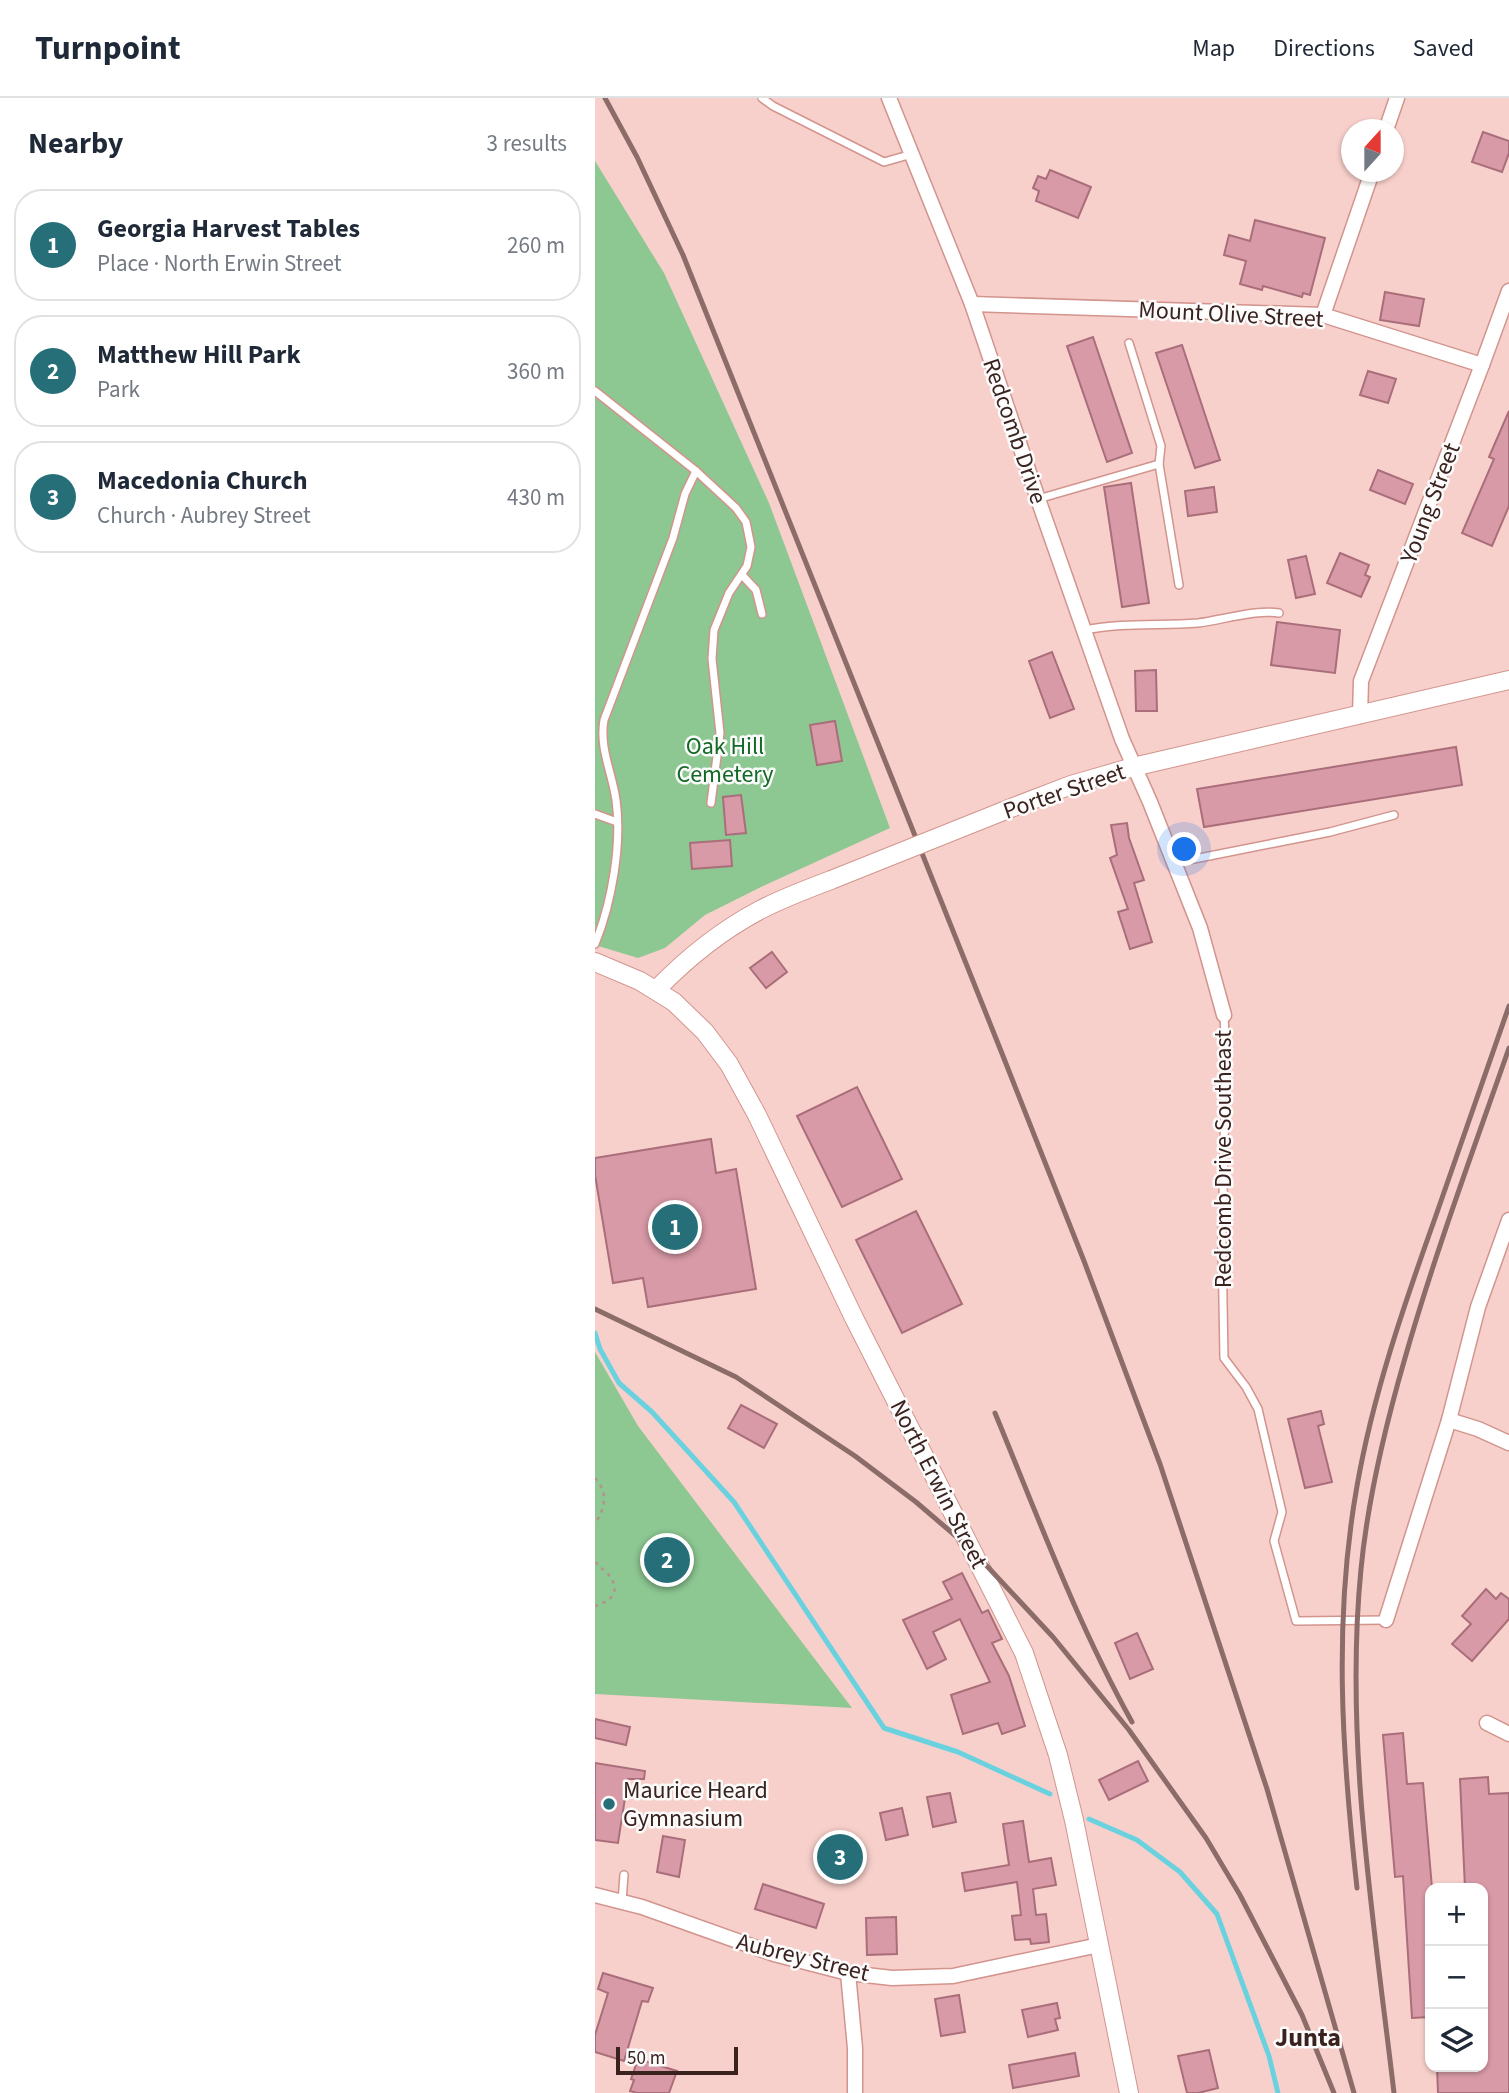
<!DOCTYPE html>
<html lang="en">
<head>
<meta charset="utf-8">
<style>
	:root { --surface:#fff; --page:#f6f6f7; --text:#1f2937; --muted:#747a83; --line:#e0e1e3; --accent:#266f78 }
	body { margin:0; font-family:"Source Sans 3",sans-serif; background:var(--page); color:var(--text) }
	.controls { position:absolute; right:21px; bottom:21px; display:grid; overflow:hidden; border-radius:14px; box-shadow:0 2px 5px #0004 }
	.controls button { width:63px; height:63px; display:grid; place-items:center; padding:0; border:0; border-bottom:2px solid var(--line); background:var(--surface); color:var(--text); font:35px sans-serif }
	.compass { position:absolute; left:746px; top:21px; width:63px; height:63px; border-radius:50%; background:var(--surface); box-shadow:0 2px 5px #0004; rotate:21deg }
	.scale { position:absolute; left:21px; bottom:18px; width:122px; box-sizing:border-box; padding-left:7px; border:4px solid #3a221f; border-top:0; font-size:19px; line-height:24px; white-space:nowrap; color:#3a221f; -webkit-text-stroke:5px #fbfbfb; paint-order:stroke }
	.you { position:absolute; left:590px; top:752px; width:24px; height:24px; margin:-18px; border:5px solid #fff; border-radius:50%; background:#1a73e8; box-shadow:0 0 0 10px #1a73e833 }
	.badge { display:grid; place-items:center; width:46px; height:46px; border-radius:50%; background:var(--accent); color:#fff; font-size:23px; font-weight:700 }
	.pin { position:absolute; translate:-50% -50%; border:4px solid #fff; box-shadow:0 2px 7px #0006 }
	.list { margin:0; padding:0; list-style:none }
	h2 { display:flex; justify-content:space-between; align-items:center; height:91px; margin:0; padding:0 28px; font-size:30px }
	h2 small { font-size:23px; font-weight:400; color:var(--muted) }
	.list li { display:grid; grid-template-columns:46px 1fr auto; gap:21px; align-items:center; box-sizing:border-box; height:112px; margin:0 14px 14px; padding:0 14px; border:2px solid var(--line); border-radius:28px }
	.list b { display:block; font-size:26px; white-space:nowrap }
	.list p { margin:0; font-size:23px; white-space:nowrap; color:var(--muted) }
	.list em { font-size:23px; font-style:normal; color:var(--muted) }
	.icon { flex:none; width:38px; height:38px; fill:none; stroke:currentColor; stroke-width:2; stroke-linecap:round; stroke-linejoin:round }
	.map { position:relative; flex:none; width:914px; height:1995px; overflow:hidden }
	header { display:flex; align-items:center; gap:42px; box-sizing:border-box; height:98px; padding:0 35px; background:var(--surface); border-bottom:2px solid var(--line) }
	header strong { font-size:33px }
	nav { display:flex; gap:38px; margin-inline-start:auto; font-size:24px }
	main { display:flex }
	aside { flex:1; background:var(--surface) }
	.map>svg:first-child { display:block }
</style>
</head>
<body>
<header>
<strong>Turnpoint</strong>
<nav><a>Map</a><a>Directions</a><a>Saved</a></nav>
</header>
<main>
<aside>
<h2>Nearby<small>3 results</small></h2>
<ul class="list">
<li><span class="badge">1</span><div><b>Georgia Harvest Tables</b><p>Place · North Erwin Street</p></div><em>260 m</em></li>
<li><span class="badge">2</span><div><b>Matthew Hill Park</b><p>Park</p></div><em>360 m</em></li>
<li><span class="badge">3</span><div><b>Macedonia Church</b><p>Church · Aubrey Street</p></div><em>430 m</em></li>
</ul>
</aside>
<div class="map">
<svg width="914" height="1995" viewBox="0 0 914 1995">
	<rect width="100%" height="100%" fill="#f8d0cb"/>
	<g fill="#8dc792">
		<polygon points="0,63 69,175 174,405 295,730 166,789 110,817 70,850 43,860 0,847"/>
		<polygon points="0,1254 43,1328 257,1610 0,1596"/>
	</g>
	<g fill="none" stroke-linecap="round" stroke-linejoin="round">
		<g stroke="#6ad2df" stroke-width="5">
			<polyline points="0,1235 5,1251 24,1285 57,1314 139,1404 289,1630 363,1654 455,1696"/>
			<polyline points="494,1721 542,1742 585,1774 622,1816 674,1958 683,1995"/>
		</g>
	</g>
	<g fill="#d89aa6" stroke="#a96e7a" stroke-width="2">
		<polygon points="888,34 914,43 914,55 907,74 877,64"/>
		<polygon points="455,72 496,89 483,120 441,103 444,93 438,90 443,78 451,81"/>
		<polygon points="660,122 730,140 715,197 708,195 707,199 668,188 667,192 645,186 651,163 629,157 634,137 655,143"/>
		<polygon points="790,194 829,201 824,228 785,222"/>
		<polygon points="498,239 537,355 512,364 472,248"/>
		<polygon points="587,247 625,362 600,370 561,255"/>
		<polygon points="773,273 801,281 793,305 765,297"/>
		<polygon points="914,313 914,408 897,448 867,435 899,361 894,359"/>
		<polygon points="783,372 818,386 810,406 775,392"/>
		<polygon points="536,385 554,505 527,509 509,389"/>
		<polygon points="619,389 622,414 593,418 590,393"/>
		<polygon points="745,455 774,467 770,477 775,479 766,499 732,485"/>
		<polygon points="711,458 720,496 701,500 693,462"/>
		<polygon points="682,524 745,532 740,575 676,567"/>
		<polygon points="457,554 479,611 455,620 434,563"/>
		<polygon points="561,572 562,613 541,613 540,573"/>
		<polygon points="240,623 247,663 222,667 215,627"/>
		<polygon points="861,649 867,687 609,729 602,691"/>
		<polygon points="146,697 151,735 131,737 128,699"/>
		<polygon points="532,725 534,740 549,782 539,785 557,844 535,851 523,814 533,811 515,760 522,757 516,727"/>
		<polygon points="135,742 137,768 97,771 95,745"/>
		<polygon points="177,854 192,874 171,890 155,870"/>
		<polygon points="262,989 307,1081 247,1109 202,1018"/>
		<polygon points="116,1041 121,1075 141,1071 161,1191 53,1209 48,1180 18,1185 0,1077 0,1060"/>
		<polygon points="321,1113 367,1206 307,1235 261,1142"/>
		<polygon points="146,1307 182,1326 169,1350 133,1330"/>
		<polygon points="726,1313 729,1326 723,1328 737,1384 710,1390 693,1321"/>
		<polygon points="367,1475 387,1515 393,1512 407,1541 397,1545 414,1578 430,1628 407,1636 403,1625 368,1636 356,1597 395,1584 365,1521 338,1534 351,1561 332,1571 308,1522 357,1501 348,1484"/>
		<polygon points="891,1491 901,1501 906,1495 914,1501 914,1521 877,1563 857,1546 876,1526 867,1518"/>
		<polygon points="542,1535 558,1571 535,1581 520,1545"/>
		<polygon points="0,1621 35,1629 31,1647 0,1640"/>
		<polygon points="808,1635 812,1686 828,1685 837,1790 835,1790 835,1919 817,1920 808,1778 800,1779 788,1637"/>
		<polygon points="543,1663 553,1683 514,1702 504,1682"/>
		<polygon points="0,1665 50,1673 49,1681 33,1681 23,1745 0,1742"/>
		<polygon points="893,1679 894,1696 914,1695 914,1995 843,1995 842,1969 888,1969 888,1790 870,1790 865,1681"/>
		<polygon points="355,1695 361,1724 338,1729 332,1699"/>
		<polygon points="307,1710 313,1737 291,1742 285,1715"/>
		<polygon points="428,1723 434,1764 456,1760 461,1787 438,1791 441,1817 451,1816 454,1844 436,1846 435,1841 420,1842 417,1818 426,1817 422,1784 370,1793 367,1775 414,1767 408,1726"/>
		<polygon points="68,1738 90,1742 84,1779 62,1774"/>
		<polygon points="168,1786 229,1806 221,1830 160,1811"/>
		<polygon points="301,1819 302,1856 272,1857 271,1820"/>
		<polygon points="8,1875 58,1890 53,1904 47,1903 29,1963 0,1954 0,1937 13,1895 3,1891"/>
		<polygon points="364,1897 370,1934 346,1938 340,1901"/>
		<polygon points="462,1905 465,1920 460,1921 463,1932 433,1939 427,1912"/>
		<polygon points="614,1952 623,1990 603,1995 592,1995 583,1958"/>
		<polygon points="480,1955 484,1978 418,1990 414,1967"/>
		<polygon points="43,1961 82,1973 74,1995 42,1995 35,1993 39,1982 36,1981"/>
	</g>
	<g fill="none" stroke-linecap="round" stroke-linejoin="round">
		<g stroke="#d2948d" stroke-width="10">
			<g id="service">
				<polyline points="167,0 178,8 289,64 317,56"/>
				<path d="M0,293l101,80 -11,23 -12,44 -69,182c-5,28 8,52 12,80 6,44 -4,102 -21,144"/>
				<polyline points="564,366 584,487"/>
				<polyline points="101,373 141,410 151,424 156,449 152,468 134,495 119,532 117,561 125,635 116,705"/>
				<polyline points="443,401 564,366 566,348 534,245"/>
				<polyline points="147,477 161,492 167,516"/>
				<path d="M490,532c38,-8 75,-4 113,-7 24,-3 59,-14 81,-10"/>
				<polyline points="0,716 22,724"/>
				<polyline points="579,765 735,734 799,717"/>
				<polyline points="629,917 631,957 627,1147 629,1260 651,1289 663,1311 687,1414 679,1443 701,1523 791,1522"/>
				<polyline points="27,1803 29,1777"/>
			</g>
		</g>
		<g stroke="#d2948d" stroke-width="17">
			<g id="minor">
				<polyline points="294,0 377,206 443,401 527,641 555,704 605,830 629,917"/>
				<polyline points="791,32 802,0"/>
				<polyline points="377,206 728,217 887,267"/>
				<polyline points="728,217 777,74"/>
				<polyline points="765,618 766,583 887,267 914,193"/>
				<polyline points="854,1322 883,1331 914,1345"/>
				<polyline points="791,1522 854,1322 883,1209 914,1122"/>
				<polyline points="892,1625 914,1636"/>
				<polyline points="0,1797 47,1809 179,1856 253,1875 297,1880 358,1878 504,1847"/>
				<polyline points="253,1875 260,1950 260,1995"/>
			</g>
		</g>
		<g stroke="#d2948d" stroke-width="20">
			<g id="tertiary">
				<polyline points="416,710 476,687 538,669 914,582"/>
				<polyline points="0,864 45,883 79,904 110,934 134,966 162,1017 259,1220 429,1555 463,1657 479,1722 534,1995"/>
				<path d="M61,892c30,-31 66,-60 104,-80 23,-12 47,-21 71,-30"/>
			</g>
		</g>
		<g stroke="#b4928d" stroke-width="2.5" stroke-dasharray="3.5 5" stroke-linecap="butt">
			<path d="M0,1380c14,15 10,30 0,46"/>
			<path d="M0,1464l16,15 4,10c-1,12 -9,15 -20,19"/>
		</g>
		<use href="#service" stroke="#fff" stroke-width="7"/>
		<use href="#minor" stroke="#fff" stroke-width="14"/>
		<use href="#tertiary" stroke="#fff" stroke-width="18"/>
		<g stroke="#8b6c68" stroke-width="5">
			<polyline points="10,0 42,59 88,157 406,953 489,1163 565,1366 672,1691 759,1995"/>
			<polyline points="0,1211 141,1279 260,1358 321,1404 377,1452 458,1539 534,1632 611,1740 645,1797 707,1917 739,1995"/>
			<path d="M400,1315c43,104 82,210 137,309"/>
			<path d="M762,1790c-15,-135 -24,-267 0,-402 16,-91 46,-178 77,-265 25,-71 50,-143 75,-215"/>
			<path d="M799,1995c-20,-171 -50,-352 -33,-524 7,-72 24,-142 44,-211 30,-105 68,-207 104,-310"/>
		</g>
		<g stroke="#d2948d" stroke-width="20" stroke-linecap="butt">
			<polyline id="tertiary-bridge" points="236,782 416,710"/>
		</g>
		<use href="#tertiary-bridge" stroke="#fff" stroke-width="18"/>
	</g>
	<circle fill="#266f78" stroke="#fbfbfb" stroke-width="2.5" cx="14" cy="1706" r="7"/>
	<g text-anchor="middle" stroke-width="5" stroke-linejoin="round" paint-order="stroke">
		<g font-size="24" fill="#3a221f" stroke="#fbfbfb">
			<text transform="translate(636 216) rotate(3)" y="8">Mount Olive Street</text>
			<text transform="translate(420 333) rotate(71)" y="8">Redcomb Drive</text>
			<text transform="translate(835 405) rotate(-69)" y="8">Young Street</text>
			<text transform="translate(469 693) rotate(-19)" y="8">Porter Street</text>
			<text transform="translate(628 1061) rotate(-90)" y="8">Redcomb Drive Southeast</text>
			<text transform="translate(344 1386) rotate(63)" y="8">North Erwin Street</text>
			<text transform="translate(208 1859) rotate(14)" y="8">Aubrey Street</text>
		</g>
		<g font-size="24" fill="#146927" stroke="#fbfbfb">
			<text x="130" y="656">Oak Hill<tspan x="130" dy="28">Cemetery</tspan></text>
		</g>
		<g font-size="24" fill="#3a221f" stroke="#fbfbfb" text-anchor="start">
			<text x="28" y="1700">Maurice Heard<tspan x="28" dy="28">Gymnasium</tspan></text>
		</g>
		<g font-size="26" font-weight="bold" fill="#3a221f" stroke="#fbfbfb">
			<text x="713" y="1948">Junta</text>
		</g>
	</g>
</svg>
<div class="controls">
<button>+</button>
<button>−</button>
<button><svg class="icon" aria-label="layers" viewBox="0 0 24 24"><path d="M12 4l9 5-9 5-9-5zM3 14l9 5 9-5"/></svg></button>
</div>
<svg class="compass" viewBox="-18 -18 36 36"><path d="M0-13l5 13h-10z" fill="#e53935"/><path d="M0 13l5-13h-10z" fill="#747a83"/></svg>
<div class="scale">50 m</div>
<div class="you"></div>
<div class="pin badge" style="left:80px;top:1129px">1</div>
<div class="pin badge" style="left:72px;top:1462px">2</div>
<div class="pin badge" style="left:245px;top:1759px">3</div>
</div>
</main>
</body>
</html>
